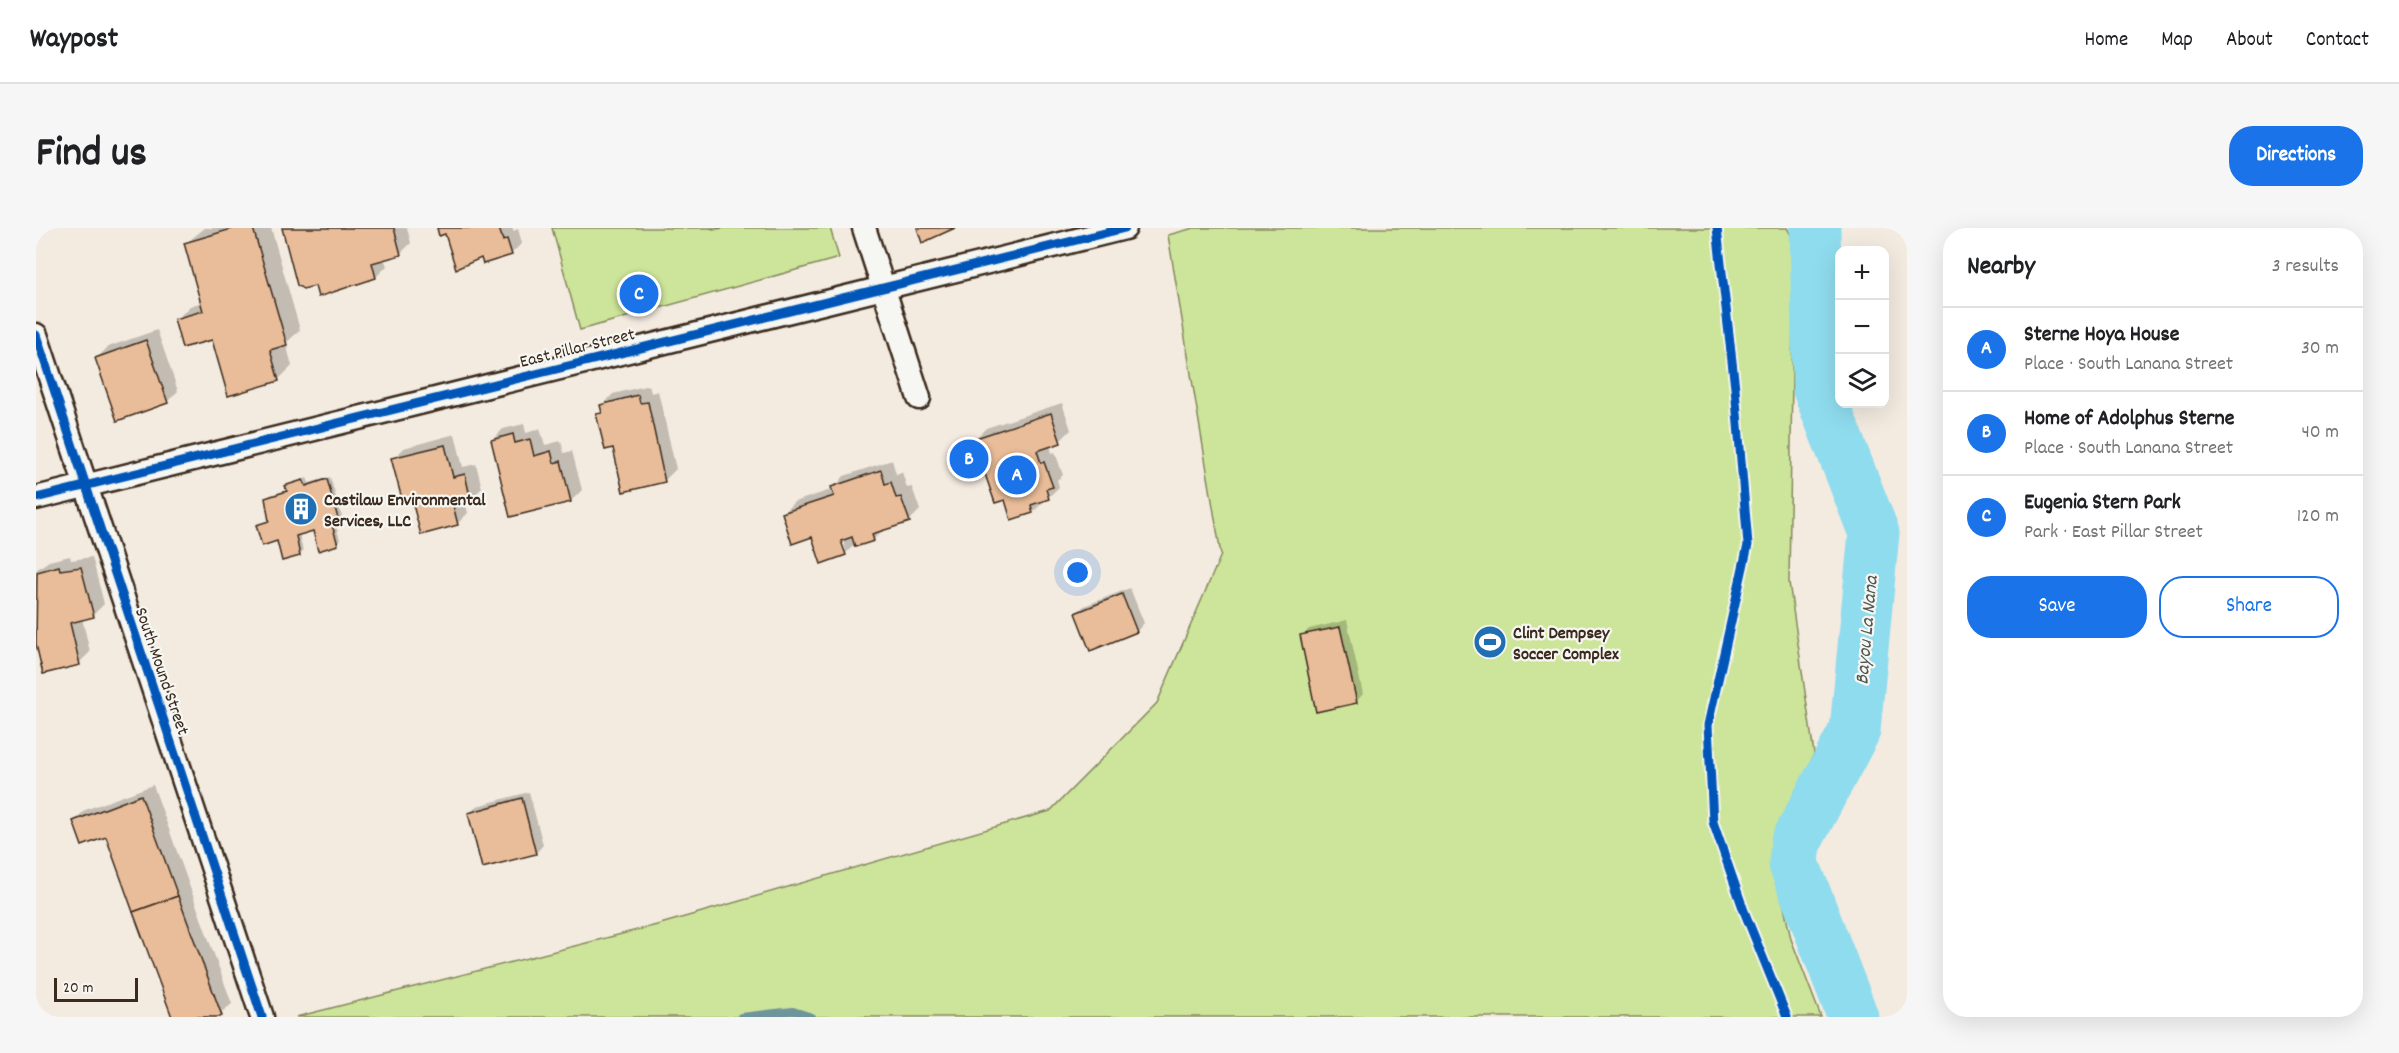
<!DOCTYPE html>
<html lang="en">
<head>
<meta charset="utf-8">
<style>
	:root { --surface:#fff; --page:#f6f6f6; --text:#202124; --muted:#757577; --line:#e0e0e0; --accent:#1a73e8 }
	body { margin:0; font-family:Dekko,sans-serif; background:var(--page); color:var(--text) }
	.controls { position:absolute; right:18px; top:18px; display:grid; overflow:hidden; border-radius:12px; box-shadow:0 6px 24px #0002 }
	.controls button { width:54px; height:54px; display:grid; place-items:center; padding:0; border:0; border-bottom:2px solid var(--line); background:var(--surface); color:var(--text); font:30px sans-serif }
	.scale { position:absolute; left:18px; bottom:15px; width:84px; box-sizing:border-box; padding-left:6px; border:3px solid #3b2a1e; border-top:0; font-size:16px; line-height:21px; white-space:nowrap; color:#3b2a1e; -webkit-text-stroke:4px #f6f6f2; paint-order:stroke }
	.you { position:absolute; left:1042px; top:345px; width:21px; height:21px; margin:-15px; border:4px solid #fff; border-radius:50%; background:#1a73e8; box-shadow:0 0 0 9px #1a73e833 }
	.badge { display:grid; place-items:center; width:39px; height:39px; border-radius:50%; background:var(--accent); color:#fff; font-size:20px; font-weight:700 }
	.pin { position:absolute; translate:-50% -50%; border:3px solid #fff; box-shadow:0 2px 6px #0006 }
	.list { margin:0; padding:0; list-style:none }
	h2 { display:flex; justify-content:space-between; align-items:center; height:78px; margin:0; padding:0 24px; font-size:26px }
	h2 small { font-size:20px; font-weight:400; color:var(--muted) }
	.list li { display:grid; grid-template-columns:39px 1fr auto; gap:18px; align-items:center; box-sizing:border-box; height:84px; padding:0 24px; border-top:2px solid var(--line) }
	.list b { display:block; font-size:22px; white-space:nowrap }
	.list p { margin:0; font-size:20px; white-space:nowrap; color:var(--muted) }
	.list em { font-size:20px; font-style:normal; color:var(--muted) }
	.actions { display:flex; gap:12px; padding:18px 24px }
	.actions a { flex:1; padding:14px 0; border:2px solid var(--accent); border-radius:24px; text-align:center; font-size:21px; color:var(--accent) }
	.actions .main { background:var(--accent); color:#fff }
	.icon { flex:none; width:33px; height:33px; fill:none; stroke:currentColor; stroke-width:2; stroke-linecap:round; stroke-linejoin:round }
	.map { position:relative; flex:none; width:1871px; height:789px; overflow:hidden; border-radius:24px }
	header { display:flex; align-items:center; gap:36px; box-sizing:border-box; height:84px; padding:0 30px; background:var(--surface); border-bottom:2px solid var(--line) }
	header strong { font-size:28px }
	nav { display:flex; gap:33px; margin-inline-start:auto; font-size:21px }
	.intro { display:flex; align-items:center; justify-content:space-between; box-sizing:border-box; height:144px; padding:0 36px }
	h1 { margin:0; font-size:42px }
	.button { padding:15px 27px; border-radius:24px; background:var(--accent); color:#fff; font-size:21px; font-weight:700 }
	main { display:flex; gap:36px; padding:0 36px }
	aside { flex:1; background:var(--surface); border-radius:24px; box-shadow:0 6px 24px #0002 }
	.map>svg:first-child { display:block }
</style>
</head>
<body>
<header>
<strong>Waypost</strong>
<nav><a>Home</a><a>Map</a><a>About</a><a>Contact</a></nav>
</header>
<div class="intro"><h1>Find us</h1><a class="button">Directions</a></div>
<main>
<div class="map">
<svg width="1871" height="789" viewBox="0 0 1871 789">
	<rect width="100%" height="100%" fill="#f3ebe0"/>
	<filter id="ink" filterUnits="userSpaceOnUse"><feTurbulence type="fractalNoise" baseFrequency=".0167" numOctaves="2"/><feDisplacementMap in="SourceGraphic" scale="12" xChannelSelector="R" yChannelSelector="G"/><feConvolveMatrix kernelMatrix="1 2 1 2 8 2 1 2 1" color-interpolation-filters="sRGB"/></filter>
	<g filter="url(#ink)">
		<g fill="#cde59a" stroke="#84885c" stroke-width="1.5">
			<polygon points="516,0 794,0 803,30 544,102"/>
			<polygon points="1158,0 1751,0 1758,13 1753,354 1778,526 1736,624 1755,711 1785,789 260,789 621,697 1014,583 1121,475 1185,327 1132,7"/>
		</g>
		<g fill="#0003" fill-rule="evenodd">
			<polygon points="169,0 235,0 264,102 250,115 256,138 242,152 177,110 140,92 154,78 166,74 149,16"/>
			<polygon points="247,0 371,0 375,15 364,26 348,30 351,38 340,49 283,68 280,56"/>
			<polygon points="403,0 477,0 477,3 482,1 486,15 475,26 446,28"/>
			<polygon points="673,0 690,0 678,3"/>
			<polygon points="121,102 142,163 131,174 61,130 72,119"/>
			<polygon points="613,157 615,165 622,163 640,241 629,252 578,219 562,187 567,182 566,177 577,166"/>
			<polygon points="1026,175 1035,202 1024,213 1014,217 1016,225 1019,224 1027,247 1021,252 1023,259 997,284 976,290 970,270 939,211 950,200"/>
			<polygon points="488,196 490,205 504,201 509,217 525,213 528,225 536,223 546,262 535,273 456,212 467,201"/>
			<polygon points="419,206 427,239 440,236 446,260 435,271 429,273 432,285 421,296 377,271 357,231 368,220"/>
			<path d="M856,232l4,14 6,-2 5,16 5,-1 8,23 -11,11 -25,8 -11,11 -17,3 -11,11 -32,-19 -30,-22 11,-11 40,-13 10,-13zM804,305l6,17h-3l-6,-16z"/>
			<polygon points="294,249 306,289 299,294 304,312 301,316 278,301 263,306 267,323 264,327 222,297 235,291 231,270 234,267 251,262 254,256 271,250 273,255"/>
			<polygon points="34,328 35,332 56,329 68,376 57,387 46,390 54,424 43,435 8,444 0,415 0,342 13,333"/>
			<polygon points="1094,360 1108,395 1101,403 1055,421 1041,385 1048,378"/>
			<polygon points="1311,392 1327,466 1320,474 1266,408 1273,401"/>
			<polygon points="117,557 196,776 179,789 138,789 71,607 38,593 49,582"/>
			<polygon points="493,564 507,617 500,625 434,585 441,578"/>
		</g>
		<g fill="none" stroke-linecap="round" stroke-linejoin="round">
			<polyline stroke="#6d959b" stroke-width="8" points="705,789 757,783 776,789"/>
			<polyline stroke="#8fdcee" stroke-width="51" points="1779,0 1782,161 1838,305 1819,502 1760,614 1758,636 1817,789"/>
		</g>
		<g fill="#e9bd99" stroke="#3b2a1e" stroke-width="1.5">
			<polygon points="199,0 217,0 251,117 234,122 243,153 192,168 176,112 146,120 138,91 167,83 148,15"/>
			<polygon points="246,0 358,0 365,27 336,35 340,50 282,69 279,58 267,61 261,57"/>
			<polygon points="401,0 463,0 467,13 471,11 476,27 447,36 445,30 420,41 409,6 403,8"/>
			<polygon points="881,0 919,0 886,15"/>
			<polygon points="110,112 132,175 81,193 59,130"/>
			<polygon points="602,167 604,175 612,174 629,254 587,264 577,220 569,222 560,186 566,185 564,177"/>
			<polygon points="1015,185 1025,215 1001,223 1005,235 1008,234 1017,259 1010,261 1013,271 995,277 997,285 975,292 969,272 959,275 937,211"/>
			<polygon points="477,206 479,215 494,211 498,228 515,223 518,235 525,233 535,274 474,289 455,212"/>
			<polygon points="409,217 417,249 429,246 435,273 417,277 422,297 385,307 376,273 367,275 355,230"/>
			<polygon points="845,242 849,256 855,254 860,270 865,269 874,294 836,306 838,313 819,319 816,309 805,313 810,327 785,336 776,309 756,316 746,285 798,268 795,259"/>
			<polygon points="291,251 303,294 296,297 302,317 282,323 277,303 260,308 264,328 246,333 241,313 226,318 220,297 233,293 229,270 251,263 248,258 267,252 270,258"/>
			<polygon points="23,338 24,342 45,339 58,389 34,395 44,437 7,446 0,416 1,344"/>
			<polygon points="1086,366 1101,404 1054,423 1039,385"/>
			<polygon points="1304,399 1321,475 1280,484 1264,407"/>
			<polygon points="105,567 142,668 97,684 70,609 46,618 37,593"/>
			<polygon points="486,570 500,626 446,640 432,585"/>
			<polygon points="142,668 186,788 184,789 136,789 97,684"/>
		</g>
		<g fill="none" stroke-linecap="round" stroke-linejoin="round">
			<g stroke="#3b2a1e" stroke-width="27">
				<g id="minor">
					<polyline points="828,0 883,170"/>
					<polyline points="0,107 226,789"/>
					<polyline points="0,270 1089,0"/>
				</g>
			</g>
			<use href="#minor" stroke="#f6f6f2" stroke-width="22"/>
			<g stroke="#f6f6f2" stroke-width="13">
				<g id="cycleway">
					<polyline points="1681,0 1699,160 1712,317 1672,497 1677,594 1708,683 1751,789"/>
					<polyline points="0,107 226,789"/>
					<polyline points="0,270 1089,0"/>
				</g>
			</g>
			<use href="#cycleway" stroke="#0057b8" stroke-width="9"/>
		</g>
	</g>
	<defs>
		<g id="building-disc" transform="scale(1.725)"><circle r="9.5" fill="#1f6fb2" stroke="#f6f6f2"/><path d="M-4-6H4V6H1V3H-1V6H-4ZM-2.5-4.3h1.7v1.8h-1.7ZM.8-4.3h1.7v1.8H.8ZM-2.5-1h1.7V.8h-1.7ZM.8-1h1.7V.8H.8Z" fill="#fff"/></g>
		<g id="stadium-disc" transform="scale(1.725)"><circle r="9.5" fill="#1f6fb2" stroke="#f6f6f2"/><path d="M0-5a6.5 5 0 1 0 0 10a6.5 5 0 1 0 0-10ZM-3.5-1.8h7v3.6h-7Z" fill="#fff"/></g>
	</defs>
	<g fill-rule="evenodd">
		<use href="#building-disc" x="265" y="281"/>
		<use href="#stadium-disc" x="1454" y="414"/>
	</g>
	<g text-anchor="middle" stroke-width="4.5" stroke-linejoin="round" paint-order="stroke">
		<g font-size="18" fill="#3b2a1e" stroke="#f6f6f2">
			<text transform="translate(541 119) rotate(-14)" y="6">East Pillar Street</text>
			<text transform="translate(127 443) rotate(71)" y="6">South Mound Street</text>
		</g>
		<g font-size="18" font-weight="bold" fill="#3b2a1e" stroke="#f6f6f2" text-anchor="start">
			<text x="288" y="277">Castilaw Environmental<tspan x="288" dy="21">Services, LLC</tspan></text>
			<text x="1477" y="410">Clint Dempsey<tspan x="1477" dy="21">Soccer Complex</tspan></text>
		</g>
		<g font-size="20" font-style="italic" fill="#505652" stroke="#f6f6f2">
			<text transform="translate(1829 402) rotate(-85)" y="7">Bayou La Nana</text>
		</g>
	</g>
</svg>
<div class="controls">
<button>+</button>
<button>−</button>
<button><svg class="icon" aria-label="layers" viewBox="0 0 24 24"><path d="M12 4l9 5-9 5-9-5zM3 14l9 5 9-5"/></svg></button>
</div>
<div class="scale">20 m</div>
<div class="you"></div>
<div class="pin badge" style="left:981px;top:247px">A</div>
<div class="pin badge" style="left:933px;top:231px">B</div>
<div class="pin badge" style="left:603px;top:66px">C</div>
</div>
<aside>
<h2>Nearby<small>3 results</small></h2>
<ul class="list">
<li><span class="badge">A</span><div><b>Sterne Hoya House</b><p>Place · South Lanana Street</p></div><em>30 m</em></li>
<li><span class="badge">B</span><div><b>Home of Adolphus Sterne</b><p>Place · South Lanana Street</p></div><em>40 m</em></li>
<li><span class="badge">C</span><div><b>Eugenia Stern Park</b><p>Park · East Pillar Street</p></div><em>120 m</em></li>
</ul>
<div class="actions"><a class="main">Save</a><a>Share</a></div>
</aside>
</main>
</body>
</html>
